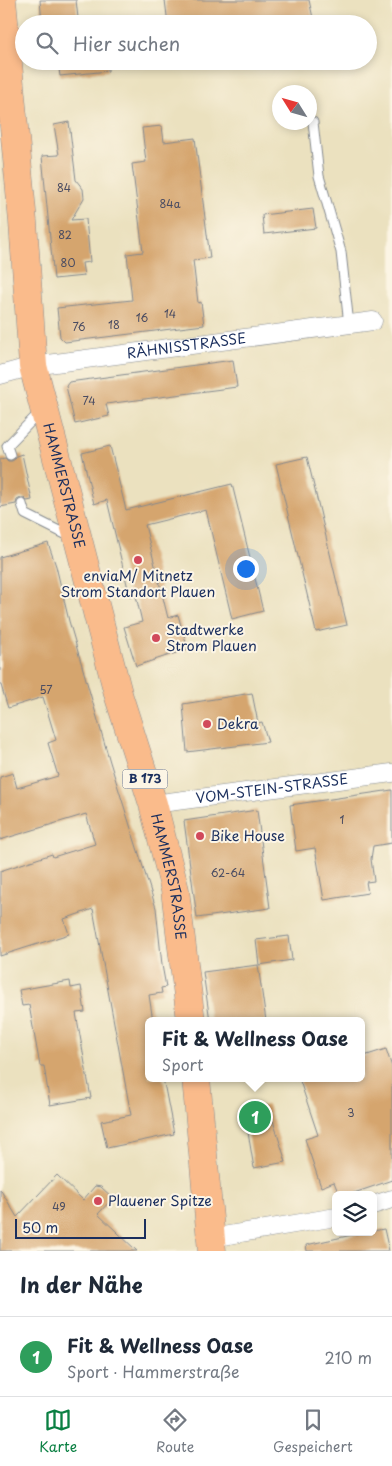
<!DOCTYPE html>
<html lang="de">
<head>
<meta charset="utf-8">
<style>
	:root { --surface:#fff; --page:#f2f2f3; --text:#1f2937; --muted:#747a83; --line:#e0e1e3; --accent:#0b8043 }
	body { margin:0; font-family:"Playpen Sans",sans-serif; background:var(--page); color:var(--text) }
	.controls { position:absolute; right:15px; bottom:15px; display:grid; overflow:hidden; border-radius:8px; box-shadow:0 2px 8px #0003 }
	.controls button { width:45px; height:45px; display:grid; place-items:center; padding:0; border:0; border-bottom:1px solid var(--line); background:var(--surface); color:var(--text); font:25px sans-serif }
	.compass { position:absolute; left:272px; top:85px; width:45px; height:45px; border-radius:50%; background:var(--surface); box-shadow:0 2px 8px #0003; rotate:307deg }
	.scale { position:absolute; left:15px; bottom:12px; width:131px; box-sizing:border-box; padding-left:5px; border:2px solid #1b2f5e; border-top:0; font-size:14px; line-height:18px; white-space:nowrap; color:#1b2f5e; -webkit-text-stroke:4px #fcf5e5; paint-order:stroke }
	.you { position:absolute; left:245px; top:568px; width:18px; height:18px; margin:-12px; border:4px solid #fff; border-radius:50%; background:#1a73e8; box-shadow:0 0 0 8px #1a73e833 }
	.badge { display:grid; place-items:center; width:32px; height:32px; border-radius:50%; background:var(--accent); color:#fff; font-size:16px; font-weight:700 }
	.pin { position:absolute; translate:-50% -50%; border:2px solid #fff; box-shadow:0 1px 5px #0006 }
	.popup { position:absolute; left:145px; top:1017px; width:220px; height:65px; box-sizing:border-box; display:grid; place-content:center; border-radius:8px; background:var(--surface); filter:drop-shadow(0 1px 4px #0005); font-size:16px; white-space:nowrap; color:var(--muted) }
	.popup b { font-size:19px; color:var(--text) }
	.popup::after { content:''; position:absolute; left:50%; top:100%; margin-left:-10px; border:10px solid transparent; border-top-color:var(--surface) }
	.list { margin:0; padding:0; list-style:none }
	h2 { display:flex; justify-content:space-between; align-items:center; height:65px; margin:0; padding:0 20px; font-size:21px }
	h2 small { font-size:16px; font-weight:400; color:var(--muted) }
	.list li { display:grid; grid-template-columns:32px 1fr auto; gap:15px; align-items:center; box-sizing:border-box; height:80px; padding:0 20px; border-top:1px solid var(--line) }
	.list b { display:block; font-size:19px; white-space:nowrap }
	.list p { margin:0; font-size:16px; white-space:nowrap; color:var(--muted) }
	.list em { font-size:16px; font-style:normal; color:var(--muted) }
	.icon { flex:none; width:28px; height:28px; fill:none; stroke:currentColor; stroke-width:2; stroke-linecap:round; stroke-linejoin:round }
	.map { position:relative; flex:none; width:392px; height:1251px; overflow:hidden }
	.search { position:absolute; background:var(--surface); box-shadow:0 2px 8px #0003; left:15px; right:15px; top:15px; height:55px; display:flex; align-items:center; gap:12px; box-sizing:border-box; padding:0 18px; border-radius:28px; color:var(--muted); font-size:19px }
	.sheet { height:145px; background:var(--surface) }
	nav { display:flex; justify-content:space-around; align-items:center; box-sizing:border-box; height:70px; border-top:1px solid var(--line); background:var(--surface); font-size:14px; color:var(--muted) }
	nav a { display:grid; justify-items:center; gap:2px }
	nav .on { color:var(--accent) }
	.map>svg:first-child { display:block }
</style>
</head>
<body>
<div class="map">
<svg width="392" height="1251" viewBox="0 0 392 1251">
	<rect width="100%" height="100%" fill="#fcf5e5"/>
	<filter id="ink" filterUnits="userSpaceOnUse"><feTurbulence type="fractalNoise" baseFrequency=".02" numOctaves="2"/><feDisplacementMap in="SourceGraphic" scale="10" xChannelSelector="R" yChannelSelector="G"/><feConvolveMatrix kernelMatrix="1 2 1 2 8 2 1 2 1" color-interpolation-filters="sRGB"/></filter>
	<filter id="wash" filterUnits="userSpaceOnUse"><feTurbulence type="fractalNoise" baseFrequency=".0096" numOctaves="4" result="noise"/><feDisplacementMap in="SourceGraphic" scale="20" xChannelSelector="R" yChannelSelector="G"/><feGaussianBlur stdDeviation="1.12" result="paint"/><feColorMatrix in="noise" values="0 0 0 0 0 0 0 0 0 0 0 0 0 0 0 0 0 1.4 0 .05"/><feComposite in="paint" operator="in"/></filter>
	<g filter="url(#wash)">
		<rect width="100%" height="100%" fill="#ebe1bf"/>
		<g id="blocks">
			<g fill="#d5a56e">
				<polygon points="40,0 76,0 78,18 73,18 74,22 42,24"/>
				<polygon points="165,0 309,0 313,18 279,24 168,24"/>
				<polygon points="58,61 108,61 108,71 60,76"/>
				<polygon points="69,122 76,180 83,189 84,198 71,220 86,219 90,262 82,263 84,276 54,279 42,156 59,155 54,125"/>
				<polygon points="162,126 164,142 195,138 210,258 193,260 198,303 201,302 204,325 65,342 60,337 57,308 132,300 127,254 143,252 132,164 146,162 142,128"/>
				<polygon points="313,209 316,228 264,234 262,215"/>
				<polygon points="233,360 237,387 106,404 109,416 75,424 66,386 69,382"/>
				<polygon points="110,446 126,510 232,484 263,611 232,619 206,510 145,525 168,618 178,615 188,649 136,666 124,627 142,622 136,596 130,597 107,500 94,504 82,453"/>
				<polygon points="22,454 32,500 27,501 24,498 21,498 17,500 16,504 0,507 0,459 5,458 8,461 12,461 15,459 16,456"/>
				<polygon points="307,457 347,625 316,632 276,464"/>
				<polygon points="48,543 56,566 69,621 110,762 156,908 162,965 166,987 161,988 162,993 149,995 153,1021 149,1021 149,1078 163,1078 174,1134 107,1148 101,1121 131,1115 93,909 64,919 69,934 0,956 0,871 52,854 53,857 95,844 86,814 0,840 0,777 13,773 17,788 58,776 48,743 56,740 43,697 8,708 0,682 0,557"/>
				<polygon points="252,693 258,723 262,722 268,742 187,752 183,704"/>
				<polygon points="392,790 392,843 373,846 371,859 374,881 366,882 368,893 324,900 315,848 296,851 290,805"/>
				<polygon points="257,810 270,908 197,918 184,821"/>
				<polygon points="289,936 292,960 259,965 256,940"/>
				<polygon points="258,965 266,1021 210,1021 203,972"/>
				<polygon points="70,981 71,988 81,986 85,1012 76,1013 91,1098 50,1105 44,1066 40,1066 29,1005 22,1006 19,990"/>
				<polygon points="386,1049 392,1067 392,1180 348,1195 339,1195 334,1182 321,1187 305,1139 318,1135 299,1078 361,1078 361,1057"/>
				<polygon points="268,1105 286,1162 254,1168 244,1109"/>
				<polygon points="57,1175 83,1200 95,1186 101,1187 113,1198 98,1214 137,1251 0,1251 0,1189 17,1217"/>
				<polygon points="384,1229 389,1251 307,1251 306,1245 366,1232 373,1232 373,1231"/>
			</g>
		</g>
	</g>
	<g filter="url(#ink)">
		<use href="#blocks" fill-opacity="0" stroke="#83888e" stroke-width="1"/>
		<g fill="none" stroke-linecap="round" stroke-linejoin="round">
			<g stroke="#83888e" stroke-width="11">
				<g id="service">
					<polyline points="313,122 319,176 341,252 349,325"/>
					<polyline points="10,455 7,446 40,412"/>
					<polyline points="22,504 25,514 71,537"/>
				</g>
			</g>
			<g stroke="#83888e" stroke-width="19">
				<g id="minor">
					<path id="s1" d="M0,375l33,-9 340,-45"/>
					<path id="s2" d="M153,804l239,-31"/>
					<polyline points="373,1205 392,1199"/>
					<polyline points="211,1238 336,1217"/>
				</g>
			</g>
			<g stroke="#83888e" stroke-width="29">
				<g id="primary">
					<path id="s3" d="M2,0l21,222 10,144 86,331 34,107 22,86 16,131"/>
					<polyline points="196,1078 212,1251"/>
				</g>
			</g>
			<use href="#service" stroke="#fff" stroke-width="9"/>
			<use href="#minor" stroke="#fff" stroke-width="18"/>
			<use href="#primary" stroke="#fabb8b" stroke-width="28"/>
		</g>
	</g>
	<g fill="#d1495b" stroke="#fcf5e5" stroke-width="2">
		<circle cx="138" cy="560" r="5"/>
		<circle cx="156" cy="638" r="5"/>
		<circle cx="207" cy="724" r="5"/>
		<circle cx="200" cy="836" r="5"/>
		<circle cx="98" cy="1201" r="5"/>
	</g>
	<g text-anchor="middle" stroke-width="4" stroke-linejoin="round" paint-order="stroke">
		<g font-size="11" fill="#4a4c62">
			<text x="64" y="192">84</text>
			<text x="170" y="208">84a</text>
			<text x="65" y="239">82</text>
			<text x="68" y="267">80</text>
			<text x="170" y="318">14</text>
			<text x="142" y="322">16</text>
			<text x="114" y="329">18</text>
			<text x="79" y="331">76</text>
			<text x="89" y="405">74</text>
			<text x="46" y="694">57</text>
			<text x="342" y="824">1</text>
			<text x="228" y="877">62-64</text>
			<text x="351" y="1117">3</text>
			<text x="59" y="1211">49</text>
		</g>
		<rect fill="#fcf5e5" stroke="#5e6a86" stroke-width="1" x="122.5" y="769.5" width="45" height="19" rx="4"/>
		<g font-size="12" font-weight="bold" fill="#1b2f5e">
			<text x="145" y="783">B 173</text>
		</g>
		<g font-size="14" fill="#1b2f5e" stroke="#fcf5e5">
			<text dy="5" stroke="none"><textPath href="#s1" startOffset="189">RÄHNISSTRASSE</textPath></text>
			<text dy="5" stroke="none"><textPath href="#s3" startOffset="491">HAMMERSTRASSE</textPath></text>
			<text dy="5" stroke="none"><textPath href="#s2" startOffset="120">VOM-STEIN-STRASSE</textPath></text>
			<text dy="5" stroke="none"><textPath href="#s3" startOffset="896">HAMMERSTRASSE</textPath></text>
		</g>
		<g font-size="14" fill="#1b2f5e" stroke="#fcf5e5" text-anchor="start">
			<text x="138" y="581" text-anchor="middle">enviaM/ Mitnetz<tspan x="138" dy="16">Strom Standort Plauen</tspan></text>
			<text x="166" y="635">Stadtwerke<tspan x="166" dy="16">Strom Plauen</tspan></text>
			<text x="217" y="729">Dekra</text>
			<text x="210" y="841">Bike House</text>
			<text x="108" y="1206">Plauener Spitze</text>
		</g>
	</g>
</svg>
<div class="controls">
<button><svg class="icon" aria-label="layers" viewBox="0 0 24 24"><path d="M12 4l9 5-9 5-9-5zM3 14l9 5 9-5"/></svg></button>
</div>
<svg class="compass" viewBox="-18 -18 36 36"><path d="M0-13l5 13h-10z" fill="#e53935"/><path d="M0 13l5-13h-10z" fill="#747a83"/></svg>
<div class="scale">50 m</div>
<div class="you"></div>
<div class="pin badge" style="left:255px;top:1117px;background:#2e9e5b">1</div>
<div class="popup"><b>Fit &amp; Wellness Oase</b>Sport</div>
<div class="search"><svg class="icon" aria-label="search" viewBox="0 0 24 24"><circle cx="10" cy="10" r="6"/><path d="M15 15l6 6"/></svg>Hier suchen</div>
</div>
<section class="sheet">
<h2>In der Nähe<small></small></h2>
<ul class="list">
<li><span class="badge" style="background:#2e9e5b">1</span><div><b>Fit &amp; Wellness Oase</b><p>Sport · Hammerstraße</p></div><em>210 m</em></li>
</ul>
</section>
<nav>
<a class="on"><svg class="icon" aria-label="map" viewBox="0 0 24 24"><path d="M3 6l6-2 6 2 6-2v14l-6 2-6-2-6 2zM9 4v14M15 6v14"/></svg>Karte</a>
<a><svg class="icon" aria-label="directions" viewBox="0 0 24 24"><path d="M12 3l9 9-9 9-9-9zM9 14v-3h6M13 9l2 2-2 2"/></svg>Route</a>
<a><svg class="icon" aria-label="saved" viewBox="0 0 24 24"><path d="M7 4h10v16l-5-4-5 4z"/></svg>Gespeichert</a>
</nav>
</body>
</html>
